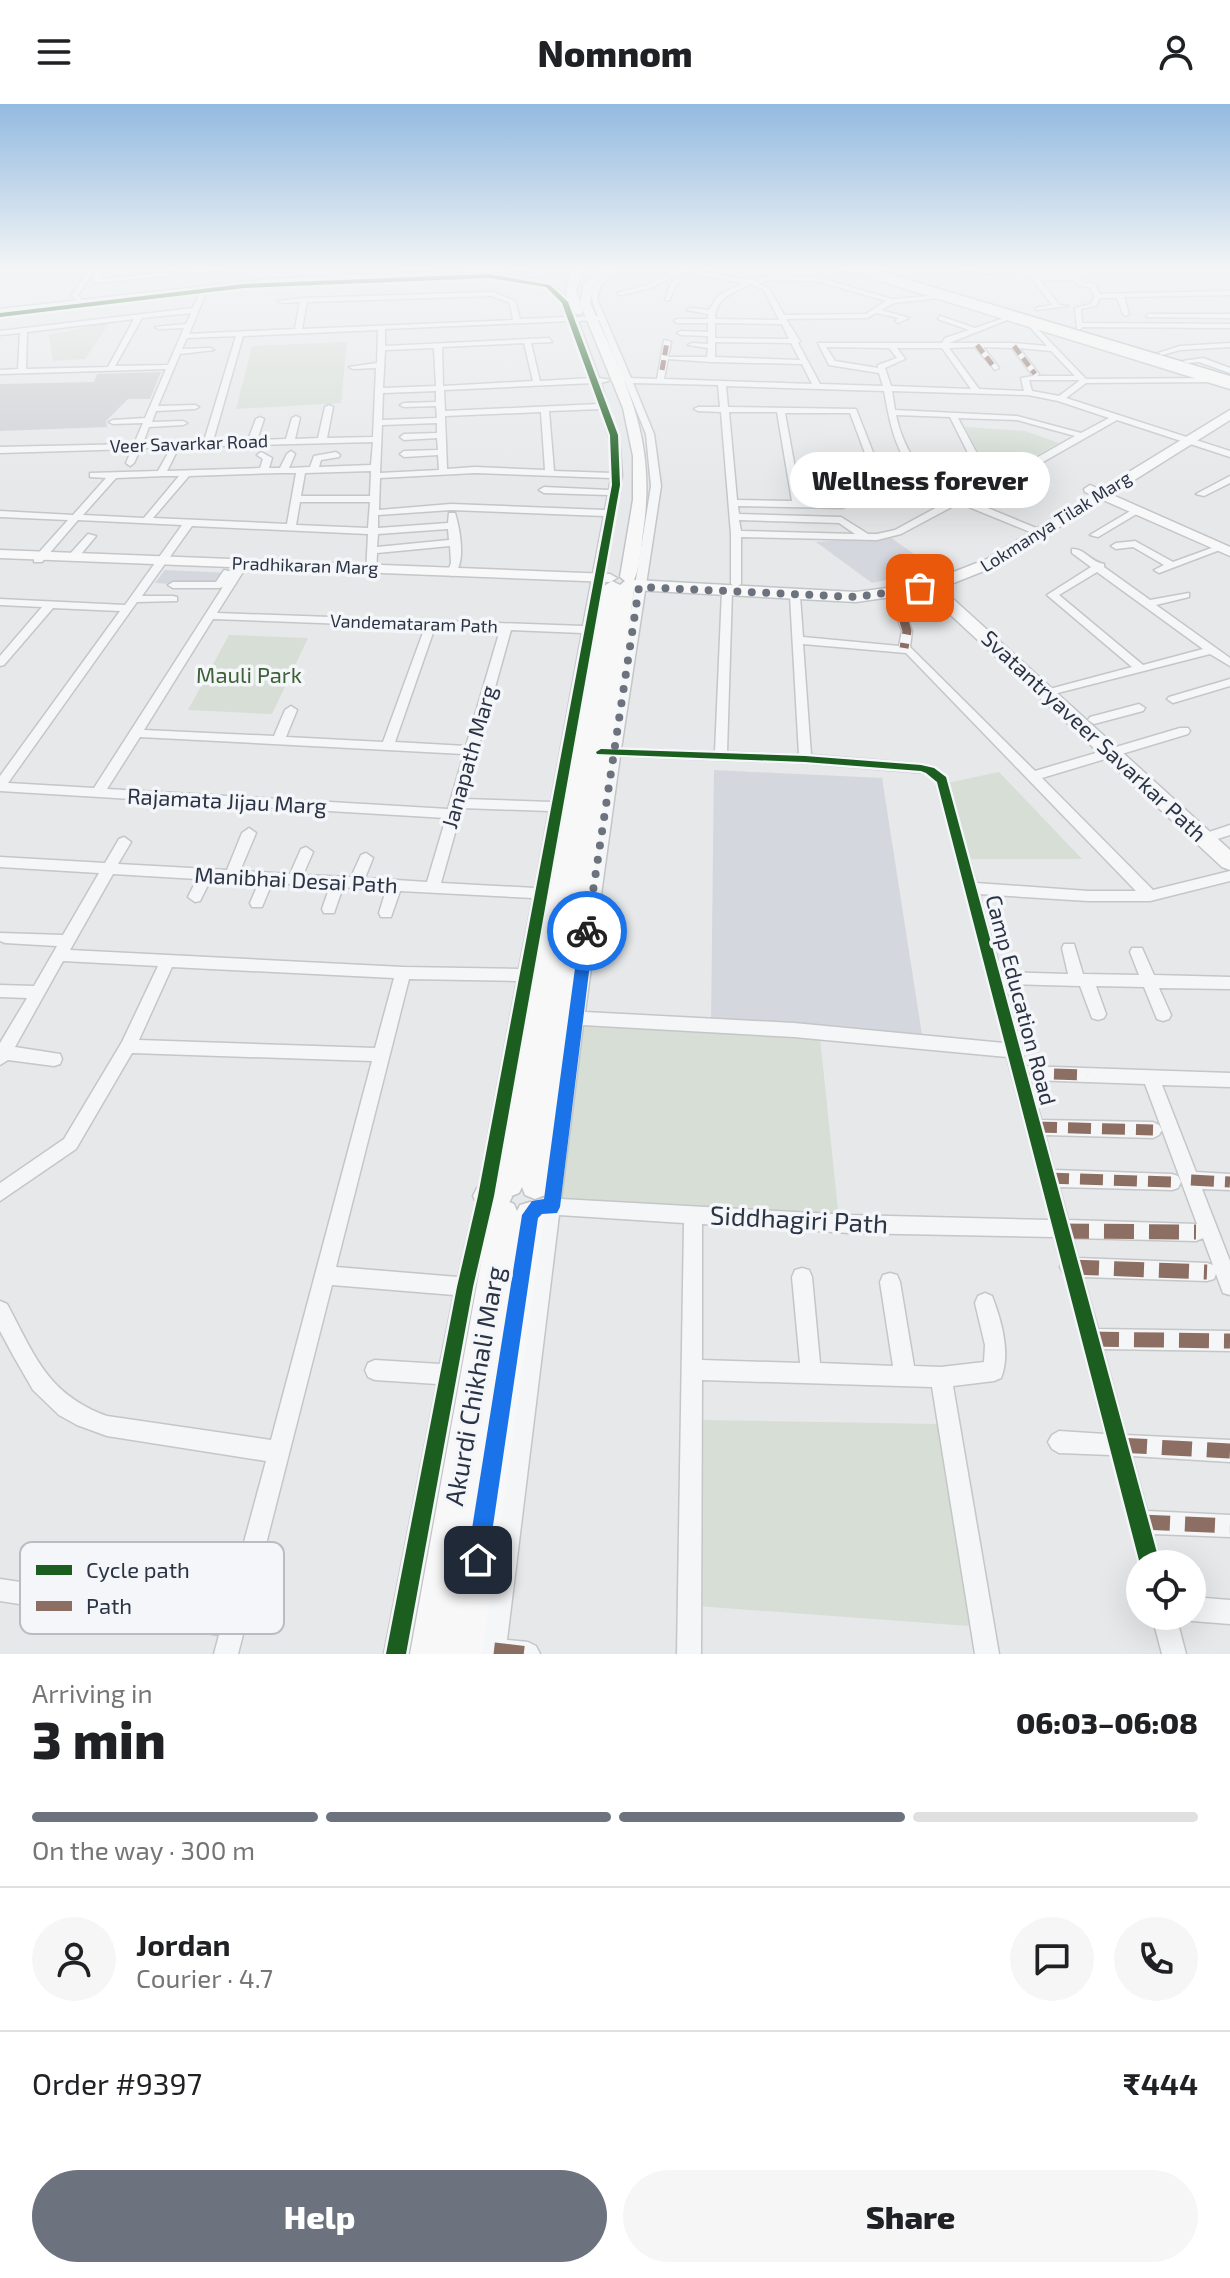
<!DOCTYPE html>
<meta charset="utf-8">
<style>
body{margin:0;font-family:"Exo 2",sans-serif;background:#f6f6f6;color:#202124;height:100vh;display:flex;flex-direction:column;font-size:30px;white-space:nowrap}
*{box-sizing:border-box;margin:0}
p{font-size:26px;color:#757577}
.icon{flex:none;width:44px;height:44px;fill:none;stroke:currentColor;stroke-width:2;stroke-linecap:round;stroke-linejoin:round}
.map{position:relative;height:1550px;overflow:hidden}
.side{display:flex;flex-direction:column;background:#fff;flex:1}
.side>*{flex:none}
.fabs{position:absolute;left:1126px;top:1446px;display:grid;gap:16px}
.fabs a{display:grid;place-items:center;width:80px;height:80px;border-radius:50%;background:#fff;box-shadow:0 8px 32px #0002;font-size:40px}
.pin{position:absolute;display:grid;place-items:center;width:68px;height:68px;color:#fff;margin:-34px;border-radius:16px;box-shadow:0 4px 12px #0006}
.courier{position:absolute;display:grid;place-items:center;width:80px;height:80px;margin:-40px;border:6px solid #1a73e8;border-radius:50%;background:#fff;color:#222;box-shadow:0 2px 10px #0007}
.bubble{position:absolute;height:56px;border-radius:28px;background:#fff;box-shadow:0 8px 32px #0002;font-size:26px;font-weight:800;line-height:56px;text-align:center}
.overview em{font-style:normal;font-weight:800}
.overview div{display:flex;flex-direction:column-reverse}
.overview{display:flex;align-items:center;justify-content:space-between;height:136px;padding:0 32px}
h1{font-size:52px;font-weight:800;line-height:60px}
.bar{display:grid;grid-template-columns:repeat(4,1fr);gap:12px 8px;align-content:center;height:96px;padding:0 32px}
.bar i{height:10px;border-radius:6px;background:#e0e0e0}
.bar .on{background:#6c737f}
.bar p{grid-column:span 4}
.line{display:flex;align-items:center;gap:20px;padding:0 32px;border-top:2px solid #e0e0e0}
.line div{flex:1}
.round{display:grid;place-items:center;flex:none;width:84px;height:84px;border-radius:42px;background:#f6f6f6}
.button{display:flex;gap:16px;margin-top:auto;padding:16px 32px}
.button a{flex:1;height:92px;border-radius:48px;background:#6c737f;color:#fff;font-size:32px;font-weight:800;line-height:92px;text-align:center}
.button a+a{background:#f6f6f6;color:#202124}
header{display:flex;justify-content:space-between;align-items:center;height:104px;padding:0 32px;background:#fff;font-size:36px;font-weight:800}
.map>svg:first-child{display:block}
.built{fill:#d4d7dd}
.green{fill:#d6ded6}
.building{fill:#ced0d3}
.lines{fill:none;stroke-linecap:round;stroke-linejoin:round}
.street-casing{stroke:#c4c6c8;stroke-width:3}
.secondary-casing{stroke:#c4c6c8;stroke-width:3}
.primary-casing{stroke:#c2c5c8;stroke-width:3}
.highway-casing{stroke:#b8bbbf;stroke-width:3}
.street{fill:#f5f6f7;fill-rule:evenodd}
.secondary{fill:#f8f8f8;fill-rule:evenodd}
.primary{fill:#f8f8f8;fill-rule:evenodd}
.highway{fill:#f8f8f8;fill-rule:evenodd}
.quiet-far4{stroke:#8d6e63;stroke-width:5;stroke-dasharray:10 5;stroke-linecap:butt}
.quiet-far3{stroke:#8d6e63;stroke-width:7;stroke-dasharray:13 7;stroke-linecap:butt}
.quiet-far2{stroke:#8d6e63;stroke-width:9;stroke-dasharray:17 9;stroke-linecap:butt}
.quiet-far1{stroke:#8d6e63;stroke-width:11;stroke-dasharray:23 11;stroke-linecap:butt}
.quiet{stroke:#8d6e63;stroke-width:15;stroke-dasharray:30 15;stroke-linecap:butt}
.cycleway-casing{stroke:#f4f6f9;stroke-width:5}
.cycleway{fill:#1b5e20;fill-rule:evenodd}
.route{fill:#1a73e8}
.done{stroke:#6c737f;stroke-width:8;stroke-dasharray:0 14.4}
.labels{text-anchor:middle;stroke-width:7;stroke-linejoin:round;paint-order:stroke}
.far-street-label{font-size:18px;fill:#2b3445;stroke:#f4f6f9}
.park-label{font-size:22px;fill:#3f6138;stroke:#f4f6f9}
.street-label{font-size:22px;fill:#2b3445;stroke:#f4f6f9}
.near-street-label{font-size:26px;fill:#2b3445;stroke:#f4f6f9}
.key{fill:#f4f6f9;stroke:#b8bcc3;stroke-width:2}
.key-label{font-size:22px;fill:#2b3445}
</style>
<header><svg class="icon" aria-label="menu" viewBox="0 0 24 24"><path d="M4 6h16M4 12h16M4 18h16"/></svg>Nomnom<svg class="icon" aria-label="person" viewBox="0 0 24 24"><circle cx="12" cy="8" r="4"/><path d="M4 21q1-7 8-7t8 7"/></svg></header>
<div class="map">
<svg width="1230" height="1550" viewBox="0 0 1230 1550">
<rect width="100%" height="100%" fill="#e6e8ea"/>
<path class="built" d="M890,433L935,465L872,479L816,438Z
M165,466L230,469L221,483L155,479Z
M714,666L882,674L922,931L711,918Z"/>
<path class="green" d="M110,218L85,255L53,257L49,231C71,228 88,220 110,218Z
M347,238L341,299L236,305L252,242Z
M965,323L1025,327L1059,339L1001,370L985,361Z
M229,531L308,534L272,610L188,606Z
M999,668L1082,755H962L943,680Z
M575,914L820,934L839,1116L552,1100Z
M697,1316L939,1320L969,1522L696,1502Z"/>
<path class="building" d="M161,268L150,295H128L106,317L107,323L0,327V280L94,278L97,270Z"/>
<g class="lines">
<g class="street-casing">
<path id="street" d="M89,166H95L78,191L85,201L82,203L72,191Z
M96,166H102L99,175L198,166H221L95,179L92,177Z
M613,166H620L601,180L597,195L631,274L657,275L664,236L671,238L668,253H707L708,244L688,241L692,239L708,240V232L681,231L677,229L681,227L708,228V219H677L674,217L677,215H708V210L687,206L690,204L709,206L719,191L743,179L682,168L651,184L620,191L617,189L647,181L677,166H690L750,176L770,172L817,173L892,195L941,191L939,194L894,199L881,206L909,214L898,219L895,217L899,214L876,209L867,214L786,215L800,237L798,239L820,280L883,282L879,269L829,261L818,239H942L945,234L969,226L938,215L940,212L975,224L1007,213L1012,214L949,239H1012L1047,242L1028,221L1033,220L1086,275L1213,274L1217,276L1213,278L1086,279L1066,294L1230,347V353L1117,316L1013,375L1028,381L1030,383L1025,386L975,363L950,313L896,311C903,345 926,385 964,392L966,395L1041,426V430H1035L959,399L901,430L877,436L741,433V480L736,483L731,480V430L721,308L698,307L694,305L698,303H720L718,281L633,279L654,330L661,382L621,645L715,648L722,487L727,484L732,487L727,648L799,651L790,492L795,489L800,492L803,533L899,542L902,527L896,510L897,508H905L912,527L910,543L1035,667L1180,624H1188L1190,627L1188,630L1042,674L1153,786L1230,767V777L1150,797H1088L979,790L1001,868L1068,870L1062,844L1064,840H1074L1083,870L1139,871L1130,848L1132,844H1142L1154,871L1230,873V885L1159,884L1171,911L1169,915L1163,917L1157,915L1144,883L1096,882L1106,910L1104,914L1098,916L1092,914L1080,882L1004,880L1026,962L1230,969V983L1162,981L1196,1068L1230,1070V1086L1202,1085L1230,1157V1191L1223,1189L1216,1170L1214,1175L1207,1177L1083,1173L1098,1225L1230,1227V1247L1103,1245L1126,1331L1230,1336V1358L1132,1352L1147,1407L1230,1411V1433L1153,1430L1161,1460H1140V1463L1111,1351L1059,1349L1052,1345L1048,1338L1052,1331L1059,1327L1105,1330L1064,1170L1060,1163L1061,1160L1054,1133L850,1129L702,1120V1256L800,1259L792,1173L795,1166L802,1164L809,1166L812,1173L820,1259L893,1262L880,1178L883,1171L890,1169L897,1171L900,1178L914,1262L941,1263L984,1258L985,1241L975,1199L978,1192L985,1189L992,1192C1001,1215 1011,1250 1001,1274L994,1277L953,1282L999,1550H975L932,1283L702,1276L701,1550H677L684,1119L559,1111L507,1536L528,1538L536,1542L540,1550H481L541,1110L537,1108L534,1102L537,1096L544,1094L567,914L608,652L600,648L602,645L609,644L651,382L646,330L625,278L619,276L623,274L599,216L578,217L599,274L611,276L601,279L620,345L622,372L618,387L620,389L617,391L594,523L601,526L593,529L548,785L554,790L552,794L547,795L495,1092L475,1183L408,1550H384L437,1280L375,1276L368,1273L365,1266L368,1259L375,1256L440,1260L454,1191L332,1181L238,1550H214L219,1531L0,1497V1475L225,1508L266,1357L107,1332L77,1321L59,1311L33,1286L14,1253L0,1227V1197L7,1200C35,1252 47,1290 107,1312L271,1336L372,957L132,949L76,1045L0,1097V1079L64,1035L122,938L158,862L63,857L15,943L60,950L62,955L60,960L54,962L8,956L0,961V939L27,894L0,893V881L34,882L57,842L5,839L0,837V829L63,831L99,769L0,763V753L105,759L119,735L124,733L131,738L118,760L227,766L242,729L249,724L256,729L240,767L290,770L301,745L306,743L313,748L303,771L351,773L361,751L366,749L373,754L365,774L427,778L446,714L0,687V672L120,507L53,504L4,561L0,562V552L42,503L0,501V495L125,501L182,421L78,416L42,458H34V454L68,416L0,413V407L73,411L106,374L90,373V369L158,367L171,344H141L134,359L130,362L126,359L132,345L0,349V343L134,340L143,319L113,320L109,318L113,316L145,314L166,265L0,270V266L18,265L20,229L0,231V227L193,204L202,184L205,182L208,184L189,230L295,225L300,198L281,199L278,197L304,194L493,188L515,197L520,215L569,213C564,205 560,193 552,187C518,160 359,177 312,180L309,178C323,173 342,174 358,173C404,170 516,160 555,183C565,189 570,203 576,213L598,212C587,187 591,181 613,166ZM770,176L817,177L886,197L866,210L784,211L769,184L757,179ZM750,180L764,186L779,216L715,215C716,193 733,189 750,180ZM492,192L510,199L513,216L302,225L307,198ZM191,209L186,220L155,223L159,225L184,224L168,261L115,262L142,214ZM134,215L108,263L26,265L27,228ZM571,217L592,274L540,277L531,239L552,238L549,234L385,242V225ZM715,219L782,220L789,235L715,234ZM378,226L377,259L349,263L353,265L376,264L373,333L327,334L333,303L329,301L325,303L318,334L295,335L300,314L296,312L292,314L286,335L257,336L264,315L260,313L256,315L248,336L213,337L243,232ZM236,232L204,337L143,339L149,323L183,321L187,319L183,317L152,318L156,307L195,305L199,303L195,301L158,302L180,250L214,246L210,244L182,245L187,234ZM715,238L791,239L800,256L715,253ZM524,239L533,277L443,282L442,243ZM826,243L889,244L897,254L878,261V264L835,257ZM975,243L995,266L999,264L983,243L1012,244L1033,272L1021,274L1024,287L979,285L949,244ZM434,244L436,282L383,284L385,246ZM897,244H942L971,285L891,282L885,264L905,255ZM1019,244L1051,247L1075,272H1037L1039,270ZM668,255L711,258L802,260L812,280L664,275ZM1029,276H1079V277L1059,292L1032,287ZM593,279L599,300L445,307L444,286ZM726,282L884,287C894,341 900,367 952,395L895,426L877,430H868L841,413L739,410L738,402L842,404L905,379L876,356L856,305L728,303ZM436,287V298L404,299L400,301L404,303L436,302L437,314L382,316L383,289ZM892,287L1028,291L1058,297L1109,314L1081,329L1017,312L895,306ZM601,305C606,324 616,349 612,369L554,367L549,307ZM541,308L545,366L475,363L447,365L445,312ZM729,308H777L792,397L737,396ZM785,309H850L868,357L894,378L841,398L801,397ZM958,314L1017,316L1075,332L1006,371L982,359ZM437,319V329L404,330L400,333L404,336L437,334L438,346L404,347L400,350L404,353L438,351L439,366L380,369L382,321ZM373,338L371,361L319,363L321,356L339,353L340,351L336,348L314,352L310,363L289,364L295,350L291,347L287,350L280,364H269L272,354L261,348L257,351L263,355L260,364L167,367L179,343ZM371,367L370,392H301L305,369ZM279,369H296L287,420L153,414L189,372ZM475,369L611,374L609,386L544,383L539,386L544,389L608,391L605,406L451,400L379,406L380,374ZM164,372H179L144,414L83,411L116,374ZM300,398H370L368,424L296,421ZM451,406L604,412L583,522L217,509L248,460L239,458L233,468L224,466L216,478H173L168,481L173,484H219L223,483L230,472L94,684L8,679L137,498L177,497V493L173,492H142L192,422L368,430L366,471L371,474L376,471L377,449L450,442L451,459L447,469L452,472C467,462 460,425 455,409H449L448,419L378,424V411ZM739,416L839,419L855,430L741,427ZM448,425L449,436L377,443L378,430ZM213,515L425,523L383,638L286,633L297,606L291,602L285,606L274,632L144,626ZM435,523L500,526L466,642L395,638ZM511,526L582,529L551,698L464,695ZM803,540L906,549L1136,787H1088L976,779L948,676L934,663L921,660L811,651ZM140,633L464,650L448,705L107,685ZM620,652L805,659L926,669L936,678L1004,939L794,919L585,908ZM462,704L549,707L535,784L441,779ZM113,770L197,775L188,793L195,798L200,797L211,775L259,778L250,799L252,803H262L272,779L330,782L322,805L324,809H334L343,783L386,786L379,809L381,813H391L400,787L533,794L519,865L403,863L70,846ZM172,863L394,874L375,944L139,936ZM409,875L517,877L477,1092L458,1173L336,1163ZM583,921L794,933L1007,953L1050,1116L850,1111L561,1095ZM1030,976L1145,980L1197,1120L1068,1116L1059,1083L1172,1086L1178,1084L1181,1078L1178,1072L1172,1070L1054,1066L1045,1031L1153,1034L1159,1031L1162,1026L1159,1021L1153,1018L1041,1016ZM1073,1134L1196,1137L1203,1134L1213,1161L1207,1159L1078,1154Z
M1004,166L1002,169L946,172L943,170Z
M1026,166H1032L1037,172H1071L1066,166H1072L1083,179L1095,180L1100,190L1230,187V191L1124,193L1129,210L1126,212L1123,210L1117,194H1100L1096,202L1081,205L1082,219L1230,220V224L1082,223L1081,225H1077L1075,204L1091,200L1094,192L1090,183L1079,182L1074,176H1040L1059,201L1068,202L1036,206V204L1052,201Z
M1218,166L1230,168V172L1219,167Z
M684,171L689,172L676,181L669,196H665L671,179Z
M29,206L31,209L0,213V209Z
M1148,210H1230V214L1146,213Z
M1230,239V243L1180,246L1162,251L1158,249L1180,242Z
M1203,254L1230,264V269L1199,258L1187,259L1183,257Z
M1230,372V379L1204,392L1196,390Z
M1137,403L1140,404V408L1098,433L1090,431Z
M88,430L96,432L77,455H69V451Z
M1135,437L1173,458L1217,442L1225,444L1159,469L1154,466L1164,461L1133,443L1116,445L1111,442L1116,439Z
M1072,445C1084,444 1091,458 1104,460V463L1150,496L1189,489V493L1156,501L1230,554V562L1210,550L1046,592L1042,591V587L1132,563L1047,491L1091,463L1072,449ZM1097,468L1203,545L1143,561L1059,491Z
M1230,575V582L1173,599L1167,595L1169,593Z
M1139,600L1145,604L1143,607L1094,620L1088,616L1090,613Z
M1230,721V731L1205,739L1198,734L1200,731Z
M1192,1493L1230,1496V1520L1192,1517L1184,1513L1192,1512Z
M1152,1512H1176L1186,1550H1162Z"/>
</g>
<g class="secondary-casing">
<path id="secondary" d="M1090,381L1230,443V452L1085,388L1084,385Z
M0,446L610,470L617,474L610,478L0,454Z
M486,1080L508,1085L512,1093L508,1101L499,1105L477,1100L473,1092L477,1084Z"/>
</g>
<g class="primary-casing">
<path id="primary" d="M467,166H533L270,181L0,211V205L270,175Z
M573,166H583L576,187L583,208L578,211C563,201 564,181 573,166Z
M602,166H614L594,180L590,199C627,281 657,335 643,428C641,444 640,463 634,476L856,488L918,480L914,475L922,470L933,476L987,455L1230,306V316L999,461L941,484L1230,746V766L1222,763L926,488L856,498L634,486L549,1082L545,1091L535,1095L525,1091L522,1083L519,1089L509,1093L499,1089L495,1080L604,482L612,477L620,481L625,477L620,473L633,396V352L623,304L580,199L584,179Z
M845,166H860L1230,277V285Z
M504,1096L514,1100L517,1107L520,1101L530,1098L540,1101L544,1111L482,1550H410L490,1109L494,1100Z"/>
</g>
<g class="highway-casing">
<path id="highway" d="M858,166H876L1230,272V281Z"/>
</g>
<use href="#street" class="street"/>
<use href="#secondary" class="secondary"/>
<use href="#primary" class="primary"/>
<use href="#highway" class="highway"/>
<path class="quiet-far4" d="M977,241L995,264
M1014,242L1035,270
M662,266L667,238"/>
<path class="quiet-far3" d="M901,510L903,516"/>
<path class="quiet-far2" d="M903,514L907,527L904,544"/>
<path class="quiet-far1" d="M1020,969L1088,971
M1034,1023L1153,1026
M1046,1074L1172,1078
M1191,1076L1230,1078"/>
<path class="quiet" d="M1059,1127L1196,1128
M1069,1163L1207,1168
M1089,1235L1230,1237
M1117,1341L1230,1347
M1140,1418L1230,1422
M494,1546L528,1550"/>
<g class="cycleway-casing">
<path id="cycleway" d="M489,170L550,181L568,198L618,331L620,381L494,1092L473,1183L406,1550H386L457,1183L478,1092L612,381L610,331L562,199L546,183L489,174L244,184L0,213V209L244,180Z
M601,645L805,652L921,661L934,664L946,673L1160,1460H1140L937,678L926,669L921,667L805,658L597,650L596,648Z"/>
</g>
<use href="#cycleway" class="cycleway"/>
</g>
<linearGradient id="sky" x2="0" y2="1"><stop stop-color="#93bae0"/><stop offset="0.43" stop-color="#f4f5f6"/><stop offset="1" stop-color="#f4f5f6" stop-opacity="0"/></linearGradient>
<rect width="1230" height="383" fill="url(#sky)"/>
<path class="route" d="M587,822L594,827L560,1103L557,1109L542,1110L538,1114L488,1456L485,1463L478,1466L470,1463L467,1456L522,1111L532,1097L544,1095L580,827Z"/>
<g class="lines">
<path class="done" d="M587,827L639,483L856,493L920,484"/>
</g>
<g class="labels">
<g class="far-street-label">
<text transform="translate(189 340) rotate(-2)" y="6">Veer Savarkar Road</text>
<text transform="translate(1056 418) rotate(-32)" y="6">Lokmanya Tilak Marg</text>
<text transform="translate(305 462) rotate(2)" y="6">Pradhikaran Marg</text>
<text transform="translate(414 520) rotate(2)" y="6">Vandemataram Path</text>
</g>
<g class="park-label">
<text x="249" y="579">Mauli Park</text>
</g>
<g class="street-label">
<text transform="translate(1094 632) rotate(43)" y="8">Svatantryaveer Savarkar Path</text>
<text transform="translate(469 653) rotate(-74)" y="8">Janapath Marg</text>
<text transform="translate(227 697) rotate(3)" y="8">Rajamata Jijau Marg</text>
<text transform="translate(296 776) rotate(3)" y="8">Manibhai Desai Path</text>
<text transform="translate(1021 896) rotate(75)" y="8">Camp Education Road</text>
</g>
<g class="near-street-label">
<text transform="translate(799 1116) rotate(3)" y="9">Siddhagiri Path</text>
<text transform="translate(475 1282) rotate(-80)" y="9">Akurdi Chikhali Marg</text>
</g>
</g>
<rect x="20" y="1438" width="264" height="92" rx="12" class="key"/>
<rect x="36" y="1461" width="36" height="10" fill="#1b5e20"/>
<rect x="36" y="1497" width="36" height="10" fill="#8d6e63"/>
<g class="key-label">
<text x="86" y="1474">Cycle path</text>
<text x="86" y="1510">Path</text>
</g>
</svg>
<div class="fabs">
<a><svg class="icon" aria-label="locate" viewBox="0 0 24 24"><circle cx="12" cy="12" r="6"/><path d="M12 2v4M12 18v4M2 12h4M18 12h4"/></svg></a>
</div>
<div class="pin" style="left:920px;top:484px;background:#ea580c"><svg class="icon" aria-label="bag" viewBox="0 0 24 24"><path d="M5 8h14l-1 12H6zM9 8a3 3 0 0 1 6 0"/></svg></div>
<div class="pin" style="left:478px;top:1456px;background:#1f2937"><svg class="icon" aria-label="home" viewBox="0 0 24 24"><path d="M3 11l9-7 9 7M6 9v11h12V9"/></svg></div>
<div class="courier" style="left:587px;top:827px"><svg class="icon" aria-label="bike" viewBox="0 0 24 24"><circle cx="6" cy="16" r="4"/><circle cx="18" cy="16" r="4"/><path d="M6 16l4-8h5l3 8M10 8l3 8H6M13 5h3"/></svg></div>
<div class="bubble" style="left:790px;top:348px;width:260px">Wellness forever</div>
</div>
<section class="side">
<div class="overview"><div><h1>3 min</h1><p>Arriving in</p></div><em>06:03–06:08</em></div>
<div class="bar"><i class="on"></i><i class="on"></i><i class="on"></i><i></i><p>On the way · 300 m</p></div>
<div class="line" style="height:144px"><a class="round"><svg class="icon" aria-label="person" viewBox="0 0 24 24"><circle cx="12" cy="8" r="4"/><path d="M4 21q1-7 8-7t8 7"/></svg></a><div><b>Jordan</b><p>Courier · 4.7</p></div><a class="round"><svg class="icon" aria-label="chat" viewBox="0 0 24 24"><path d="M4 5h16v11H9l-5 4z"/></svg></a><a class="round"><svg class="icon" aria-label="phone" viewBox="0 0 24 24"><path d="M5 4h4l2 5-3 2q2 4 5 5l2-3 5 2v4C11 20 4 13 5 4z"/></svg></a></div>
<div class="line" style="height:104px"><div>Order #9397</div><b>₹444</b></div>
<div class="button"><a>Help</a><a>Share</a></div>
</section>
